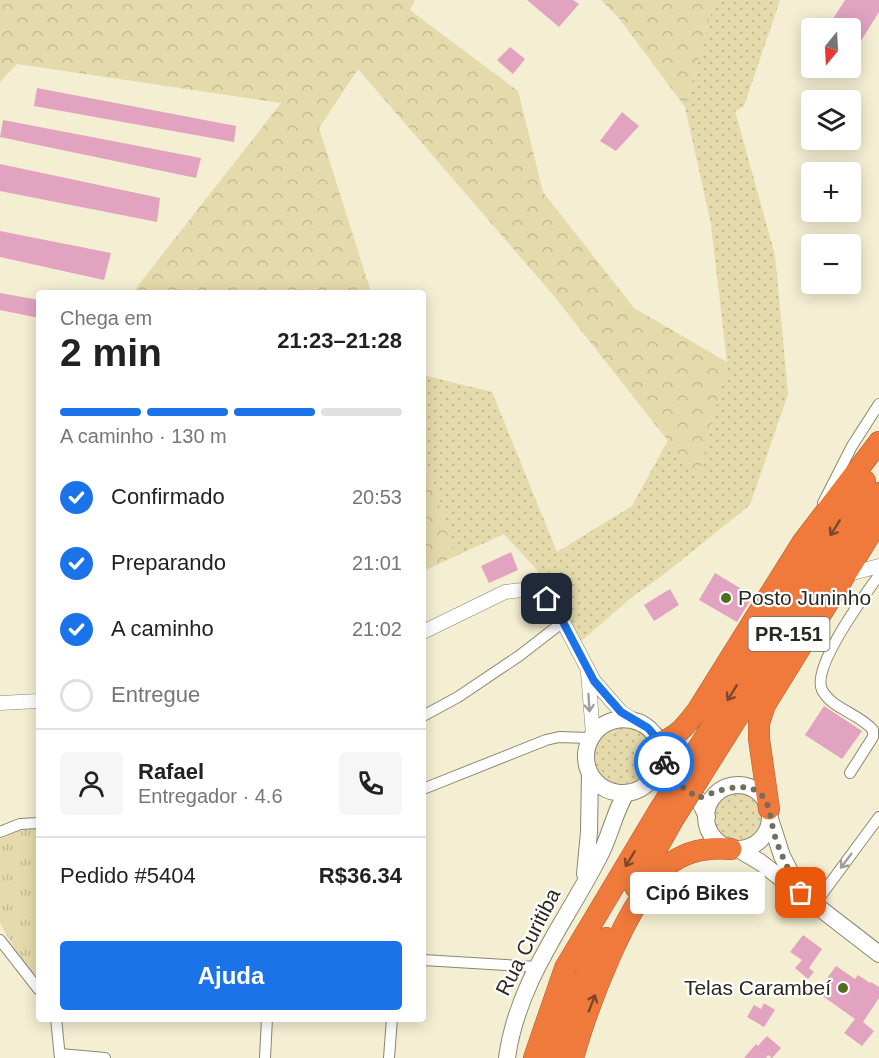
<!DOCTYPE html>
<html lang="pt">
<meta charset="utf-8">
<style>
body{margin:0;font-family:Arial,sans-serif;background:#f6f6f6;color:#222;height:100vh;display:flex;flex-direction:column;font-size:22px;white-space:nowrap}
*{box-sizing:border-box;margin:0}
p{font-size:20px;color:#767676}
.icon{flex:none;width:33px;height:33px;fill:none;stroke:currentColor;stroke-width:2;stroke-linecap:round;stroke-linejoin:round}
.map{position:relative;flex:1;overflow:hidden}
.side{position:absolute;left:36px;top:290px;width:390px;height:732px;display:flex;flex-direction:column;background:#fff;border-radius:6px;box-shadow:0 3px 15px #0003}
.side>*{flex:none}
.needle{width:39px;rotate:198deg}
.controls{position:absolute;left:801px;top:18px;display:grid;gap:12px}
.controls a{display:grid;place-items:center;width:60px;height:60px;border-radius:6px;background:#fff;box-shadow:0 3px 15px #0003;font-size:30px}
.pin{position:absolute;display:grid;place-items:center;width:51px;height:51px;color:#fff;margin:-26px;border-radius:12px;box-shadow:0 3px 9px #0006}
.courier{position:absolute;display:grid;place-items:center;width:60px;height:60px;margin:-30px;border:4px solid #1a73e8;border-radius:50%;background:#fff;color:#222;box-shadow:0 2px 8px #0007}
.bubble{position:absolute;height:42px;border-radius:6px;background:#fff;box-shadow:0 3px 15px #0003;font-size:20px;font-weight:800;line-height:42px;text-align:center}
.overview em{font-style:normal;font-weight:800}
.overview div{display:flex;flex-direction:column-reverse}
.overview{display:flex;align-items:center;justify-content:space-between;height:102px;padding:0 24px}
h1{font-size:39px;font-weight:800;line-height:45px}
.bar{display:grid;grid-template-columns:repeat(4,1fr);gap:9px 6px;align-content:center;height:72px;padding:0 24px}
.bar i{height:8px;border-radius:4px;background:#e0e0e0}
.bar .selected{background:#1a73e8}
.bar p{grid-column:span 4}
.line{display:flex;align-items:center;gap:15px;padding:0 24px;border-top:2px solid #e0e0e0}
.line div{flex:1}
.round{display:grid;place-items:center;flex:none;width:63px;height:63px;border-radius:6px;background:#f6f6f6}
ol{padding:0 24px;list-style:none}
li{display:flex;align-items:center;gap:18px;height:66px}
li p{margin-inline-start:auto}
li .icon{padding:6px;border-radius:50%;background:#1a73e8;color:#fff;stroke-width:4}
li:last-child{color:#767676}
li i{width:33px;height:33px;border:3px solid #e0e0e0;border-radius:50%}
.primary-button{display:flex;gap:12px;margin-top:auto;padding:12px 24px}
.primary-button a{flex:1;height:69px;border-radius:6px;background:#1a73e8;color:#fff;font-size:24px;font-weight:800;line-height:69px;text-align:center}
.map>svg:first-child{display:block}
.grass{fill:url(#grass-dots)}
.forest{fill:url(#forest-crowns)}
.park{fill:url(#park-tufts)}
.building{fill:#e2a3c0}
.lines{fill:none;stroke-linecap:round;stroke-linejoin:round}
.minor-casing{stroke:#8c866d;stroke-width:12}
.tertiary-casing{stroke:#8c866d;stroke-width:15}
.secondary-casing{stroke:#8c866d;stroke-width:18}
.motorway-casing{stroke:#ab5e32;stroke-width:22}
.minor{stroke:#fff;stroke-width:10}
.tertiary{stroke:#fff;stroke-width:14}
.secondary{stroke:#fff;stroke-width:16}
.motorway{stroke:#f07a3c;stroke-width:21}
.motorway-bridge-casing{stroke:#ab5e32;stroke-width:22;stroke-linecap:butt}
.motorway-bridge{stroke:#f07a3c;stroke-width:21}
.oneway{stroke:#7a492b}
.oneway2{stroke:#a09f9a}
.done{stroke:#716e5e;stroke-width:6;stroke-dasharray:0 10.8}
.route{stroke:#1a73e8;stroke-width:8}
.poi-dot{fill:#536d20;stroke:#fff;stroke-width:2}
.labels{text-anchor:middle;stroke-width:4.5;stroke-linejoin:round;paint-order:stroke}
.shield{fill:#fff;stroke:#6b6962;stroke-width:1.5}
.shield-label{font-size:20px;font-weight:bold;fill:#2b291f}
.poi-label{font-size:21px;fill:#2b291f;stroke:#fff;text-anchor:start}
.street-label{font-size:21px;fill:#2b291f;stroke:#fff}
</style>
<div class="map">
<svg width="879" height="1058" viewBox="0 0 879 1058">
<defs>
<pattern id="grass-dots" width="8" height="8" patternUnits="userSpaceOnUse" patternTransform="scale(1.5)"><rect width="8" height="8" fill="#e5daab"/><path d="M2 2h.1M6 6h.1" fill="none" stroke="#c5bb93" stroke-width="1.8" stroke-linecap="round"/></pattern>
<pattern id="forest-crowns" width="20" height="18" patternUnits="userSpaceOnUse" patternTransform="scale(1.5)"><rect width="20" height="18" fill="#e5daab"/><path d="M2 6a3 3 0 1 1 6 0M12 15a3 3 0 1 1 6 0" fill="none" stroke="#c5bb93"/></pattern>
<pattern id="park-tufts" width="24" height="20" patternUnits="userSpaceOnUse" patternTransform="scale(1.5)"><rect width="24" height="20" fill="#e5daab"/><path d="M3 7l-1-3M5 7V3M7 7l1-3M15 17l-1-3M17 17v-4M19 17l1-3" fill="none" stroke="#c5bb93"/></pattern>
</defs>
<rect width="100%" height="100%" fill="#f4eed2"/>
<path class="grass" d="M715,0H780L744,106L735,111L775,255L788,394L750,505L663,575L632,597L578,644L540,588L538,571L504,534L456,556L423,454V375L492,392L557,552L632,506L668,440L698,478L727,362L711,224L685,107Z
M640,723L660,756L634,791L598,782L589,746L608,724Z
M741,787L757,793L767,827L761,837L749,846C740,845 727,846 720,841C701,829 707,798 727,790C731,788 737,788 741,787Z"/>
<path class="forest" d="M0,0H415L410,10L518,91L543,192L634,308L727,362L698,479L554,296L358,69L319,128L371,292H133L281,103L17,64L0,82Z
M601,0H715L685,107L618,17Z
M423,454L456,556L423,571Z"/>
<path class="park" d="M39,827V978L23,963L0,923V839L18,831Z"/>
<path class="building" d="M527,0H573L579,4L559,27Z
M845,0H879V12L859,44L850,38V28H835L829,25Z
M510,47L525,59L513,74L497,60Z
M37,88L236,126L234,142L34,106Z
M622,112L639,126L616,151L600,141Z
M3,120L201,158L196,178L0,137Z
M0,164L160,198L157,222L0,191Z
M0,231L111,253L104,280L0,257Z
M0,293L39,300V318L0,310Z
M511,552L518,570L489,583L481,566Z
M715,573L753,596L737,622L699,600Z
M670,589L679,605L654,621L644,605Z
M824,706L862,731L842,759L805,735Z
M803,935L822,949L809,968L814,972L808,979L795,968L802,960L790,952Z
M836,966L855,979L858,975L870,983L871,982L879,987V998L863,1022L874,1031L862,1046L844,1033L855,1019L817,992Z
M764,1003L775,1010L764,1027L747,1017L754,1005L761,1009Z
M767,1036L781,1048L772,1058L768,1055L766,1058H744L756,1044L758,1046Z"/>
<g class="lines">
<g class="minor-casing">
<path id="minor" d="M823,503L852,446L879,404
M423,716L458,697L519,656L563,622
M850,773L873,737V730C859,713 833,710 822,690C811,667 865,595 879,575
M423,789L546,740L559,737L590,738
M0,832L20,824L39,823
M814,905L879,817
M0,940L39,990
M423,960L537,967
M56,1018L60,1058
M60,1054L105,1058
M265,1058L267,1018
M389,1058L392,1018"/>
</g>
<g class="tertiary-casing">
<path id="tertiary" d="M845,575L879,566
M423,632L505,592L540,588L563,622L594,681L621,712L635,721
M588,672L593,735
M0,703L39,701"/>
</g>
<g class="secondary-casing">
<path id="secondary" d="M661,756C652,811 584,800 586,754C587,742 594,730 605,724C621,715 643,719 654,734C659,741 658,748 661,756C663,764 670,773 675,780C680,787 689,790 696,797C701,802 704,811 707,817
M706 817a32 32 0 1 1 64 0a32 32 0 1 1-64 0Z
M770,819L782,856L799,889
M738,849L760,862L879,954
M585,874L589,832L590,773
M507,1058C517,983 565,923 599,857C610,837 614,813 626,793"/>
</g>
<g class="motorway-casing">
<path id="motorway" d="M658,743C677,738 686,725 697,711L802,543L879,442
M685,769L865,481
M700,777L879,493
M769,809L759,739V723L765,705L879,520
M635,887L674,818
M534,1058L565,968L660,809
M555,1058L580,985L606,938
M573,1058C587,1008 627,899 667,866C685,851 708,847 731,849"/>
</g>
<use href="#minor" class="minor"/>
<use href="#tertiary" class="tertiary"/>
<use href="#secondary" class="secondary"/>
<use href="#motorway" class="motorway"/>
<g class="motorway-bridge-casing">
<path id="motorway-bridge" d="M660,809L685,769
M674,818L700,777"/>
</g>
<use href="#motorway-bridge" class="motorway-bridge"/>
</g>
<defs><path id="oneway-shaft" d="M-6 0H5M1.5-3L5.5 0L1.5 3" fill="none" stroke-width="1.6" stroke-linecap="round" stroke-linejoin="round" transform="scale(1.5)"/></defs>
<g class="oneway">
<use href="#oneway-shaft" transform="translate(835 528) rotate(122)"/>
<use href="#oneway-shaft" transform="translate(732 693) rotate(122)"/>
<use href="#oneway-shaft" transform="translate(630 859) rotate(121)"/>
<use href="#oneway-shaft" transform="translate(592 1003) rotate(-69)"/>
</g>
<g class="oneway2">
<use href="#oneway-shaft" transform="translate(589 703) rotate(86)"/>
<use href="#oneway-shaft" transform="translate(846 861) rotate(127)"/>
</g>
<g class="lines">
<path class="done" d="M664,762L677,783L698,798C721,790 760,773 769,810C771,817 772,825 774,833C780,854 790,873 801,893"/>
<path class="route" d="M547,599L563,622L594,681L621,712L648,728L654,735L664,762"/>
</g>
<g class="poi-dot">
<circle cx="726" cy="598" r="6"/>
<circle cx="843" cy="988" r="6"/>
</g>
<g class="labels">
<rect class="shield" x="748.5" y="617" width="81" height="34" rx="4.5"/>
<g class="shield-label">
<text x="789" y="641">PR-151</text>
</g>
<g class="poi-label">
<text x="738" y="605">Posto Juninho</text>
<text x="831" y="995" text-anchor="end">Telas Carambeí</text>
</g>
<g class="street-label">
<text transform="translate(528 942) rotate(-63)" y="7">Rua Curitiba</text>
</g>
</g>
</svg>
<div class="controls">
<a><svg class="needle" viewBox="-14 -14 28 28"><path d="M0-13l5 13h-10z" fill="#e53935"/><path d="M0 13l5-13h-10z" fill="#767676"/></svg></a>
<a><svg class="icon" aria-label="layers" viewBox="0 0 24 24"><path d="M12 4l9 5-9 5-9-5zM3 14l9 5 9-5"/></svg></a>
<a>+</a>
<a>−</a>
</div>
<div class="pin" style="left:801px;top:893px;background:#ea580c"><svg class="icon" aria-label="bag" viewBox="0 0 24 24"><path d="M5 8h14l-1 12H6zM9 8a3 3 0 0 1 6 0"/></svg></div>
<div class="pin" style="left:547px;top:599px;background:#1f2937"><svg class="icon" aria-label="home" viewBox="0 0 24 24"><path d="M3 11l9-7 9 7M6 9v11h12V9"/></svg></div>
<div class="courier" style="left:664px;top:762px"><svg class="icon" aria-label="bike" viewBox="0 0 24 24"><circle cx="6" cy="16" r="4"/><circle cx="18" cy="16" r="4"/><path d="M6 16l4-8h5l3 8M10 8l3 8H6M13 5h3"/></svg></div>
<div class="bubble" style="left:630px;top:872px;width:135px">Cipó Bikes</div>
<section class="side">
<div class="overview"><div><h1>2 min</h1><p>Chega em</p></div><em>21:23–21:28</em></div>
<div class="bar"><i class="selected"></i><i class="selected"></i><i class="selected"></i><i></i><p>A caminho · 130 m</p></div>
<ol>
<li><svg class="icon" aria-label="check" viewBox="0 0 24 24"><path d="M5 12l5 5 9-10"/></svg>Confirmado<p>20:53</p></li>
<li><svg class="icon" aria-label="check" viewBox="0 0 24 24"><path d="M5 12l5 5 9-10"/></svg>Preparando<p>21:01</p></li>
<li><svg class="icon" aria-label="check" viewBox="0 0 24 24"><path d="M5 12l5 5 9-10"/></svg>A caminho<p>21:02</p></li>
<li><i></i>Entregue</li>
</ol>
<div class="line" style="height:108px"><a class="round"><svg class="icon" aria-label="person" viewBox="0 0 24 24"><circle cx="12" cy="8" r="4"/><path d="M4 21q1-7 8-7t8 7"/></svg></a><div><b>Rafael</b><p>Entregador · 4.6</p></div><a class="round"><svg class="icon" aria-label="phone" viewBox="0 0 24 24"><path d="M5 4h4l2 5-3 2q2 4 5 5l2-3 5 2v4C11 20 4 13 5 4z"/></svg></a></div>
<div class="line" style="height:78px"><div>Pedido #5404</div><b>R$36.34</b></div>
<div class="primary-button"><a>Ajuda</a></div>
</section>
</div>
